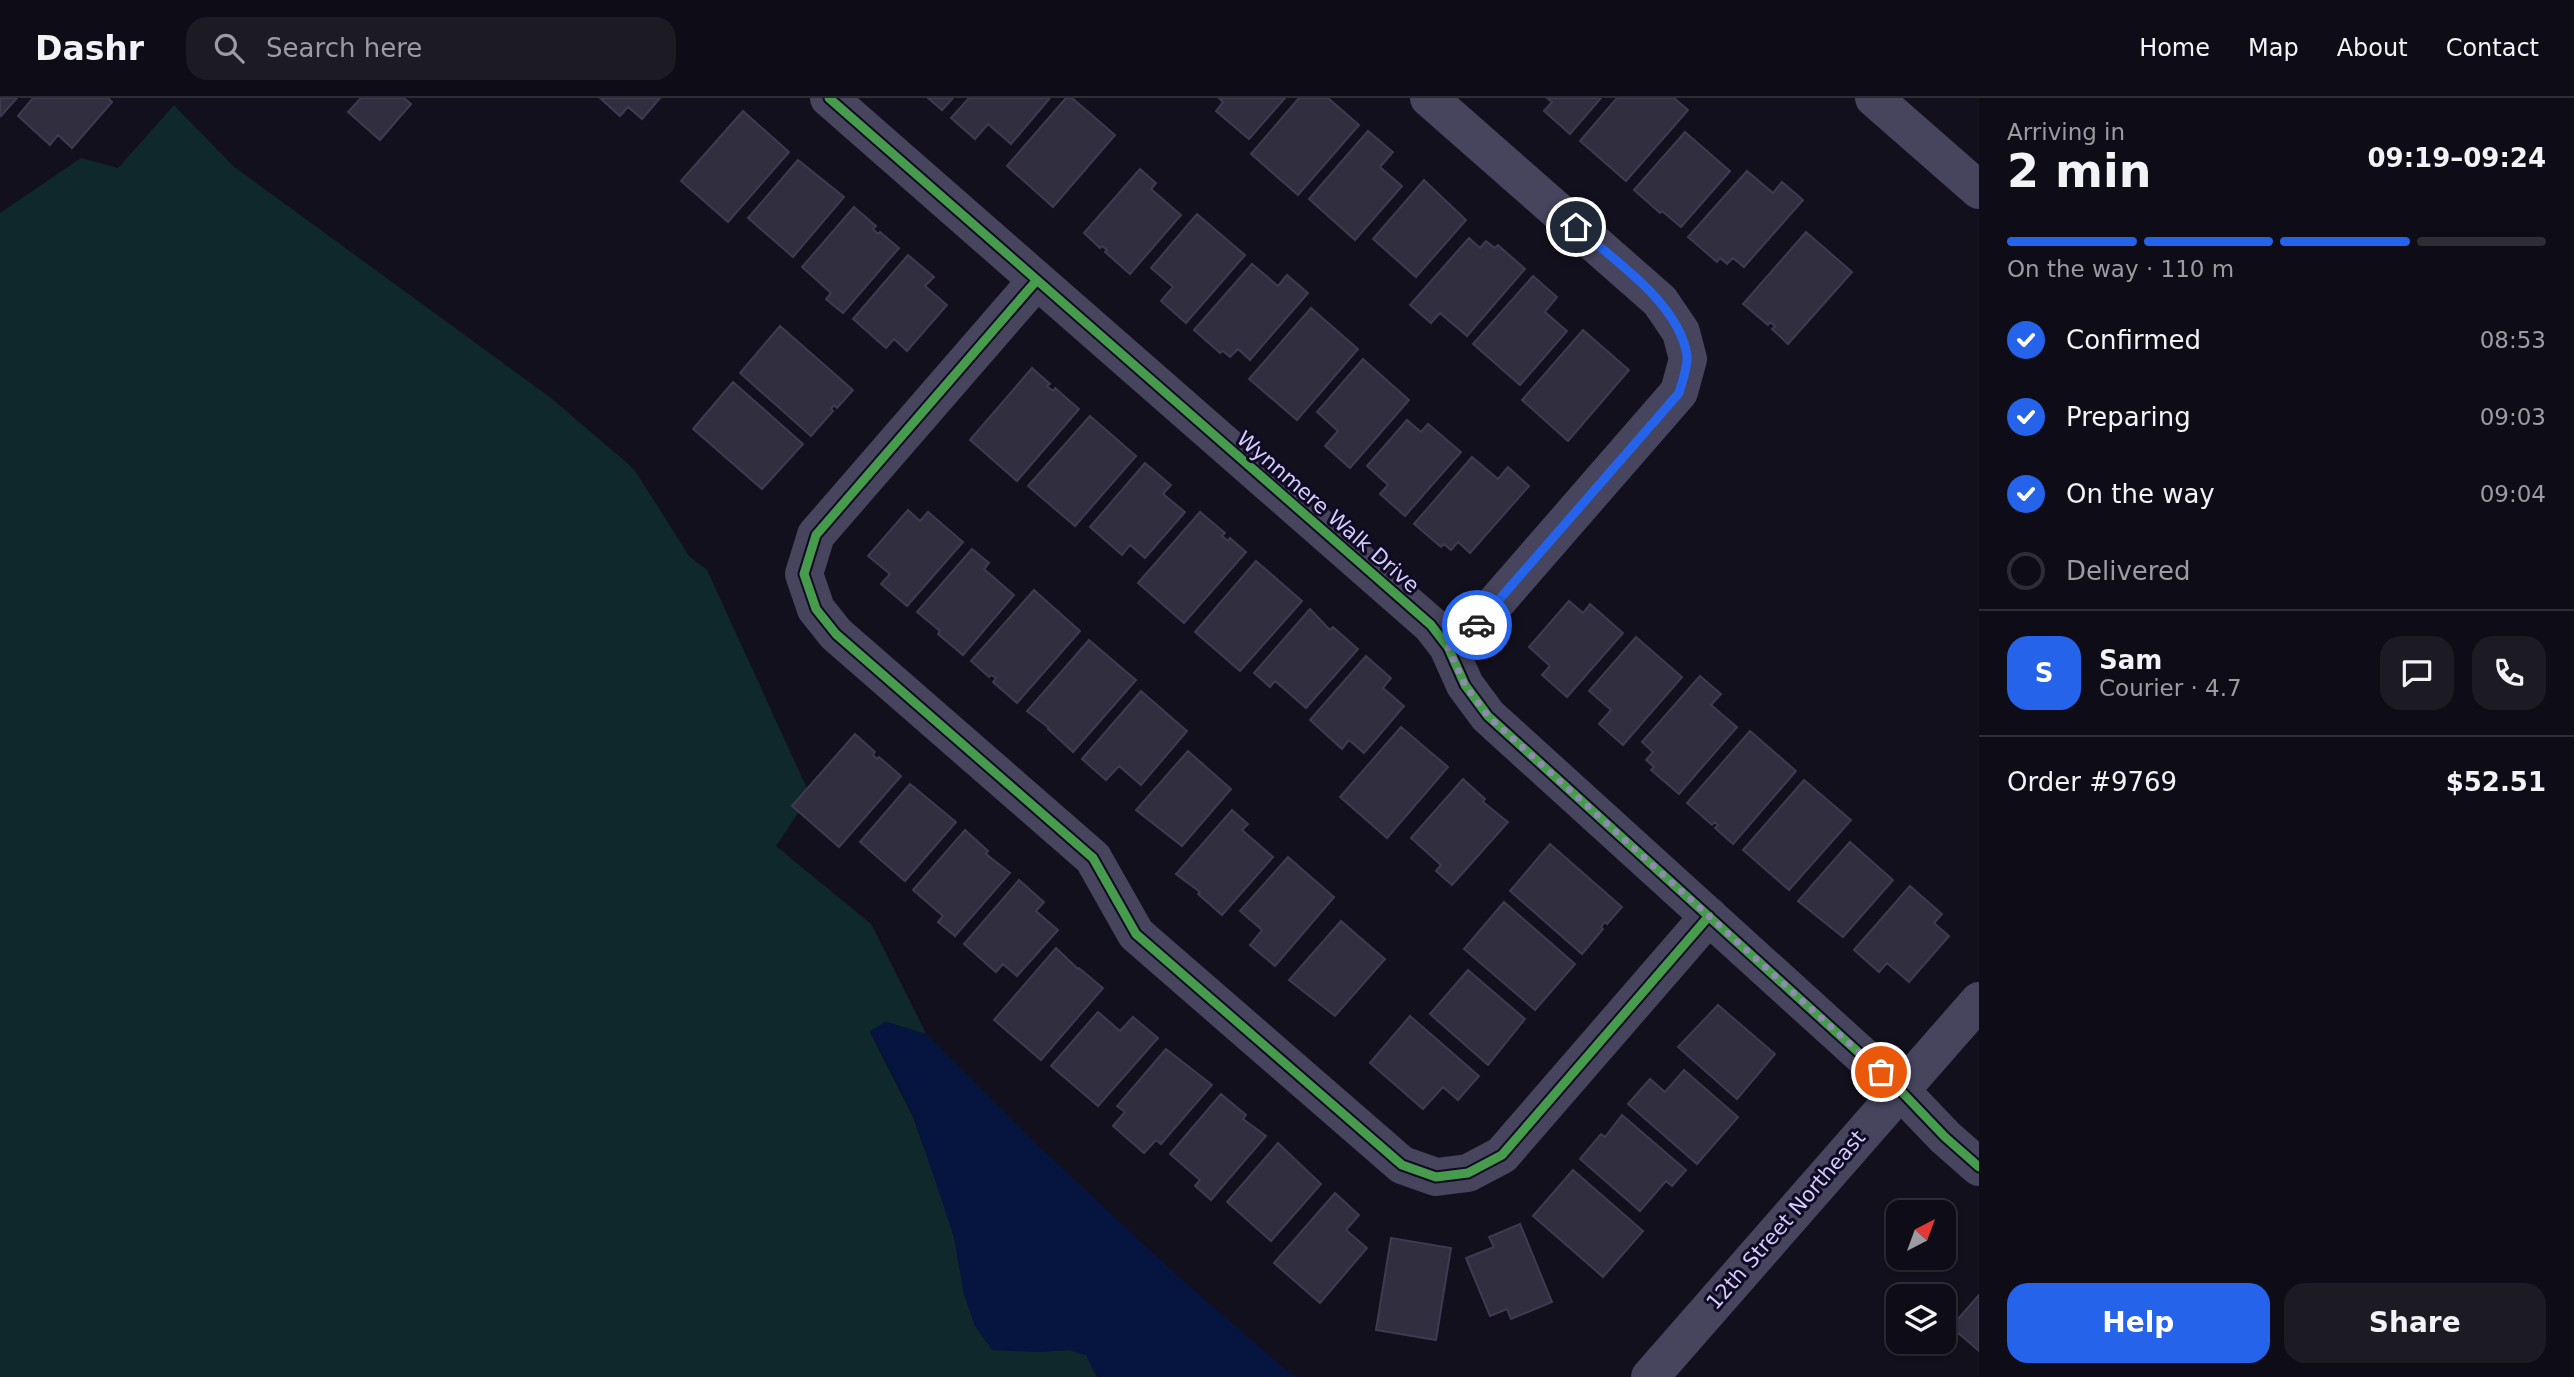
<!DOCTYPE html>
<meta charset="utf-8">
<style>
body{margin:0;font-family:"DejaVu Sans",sans-serif;background:#1c1a23;color:#f1f3f6;height:100vh;display:flex;flex-direction:column;font-size:26px;white-space:nowrap}
*{box-sizing:border-box;margin:0}
p{font-size:23px;color:#9b9ba1}
.icon{flex:none;width:38px;height:38px;fill:none;stroke:currentColor;stroke-width:2;stroke-linecap:round;stroke-linejoin:round}
.map{position:relative;flex:1;overflow:hidden}
.side{display:flex;flex-direction:column;background:#0e0c16;width:595px}
.side>*{flex:none}
.needle{width:46px;rotate:41deg}
.buttons{position:absolute;left:1886px;top:1102px;display:grid;gap:14px}
.buttons a{display:grid;place-items:center;width:70px;height:70px;border-radius:14px;background:#0e0c16;box-shadow:0 2px 5px #0004,0 0 0 2px #2e2c35;font-size:35px}
.pin{position:absolute;display:grid;place-items:center;width:60px;height:60px;color:#fff;margin:-30px;border:4px solid #fff;border-radius:50%;box-shadow:0 2px 7px #0007}
.courier{position:absolute;display:grid;place-items:center;width:70px;height:70px;margin:-35px;border:5px solid #2563eb;border-radius:50%;background:#fff;color:#222;box-shadow:0 2px 9px #0007}
.headline em{font-style:normal;font-weight:700}
.headline div{display:flex;flex-direction:column-reverse}
.headline{display:flex;align-items:center;justify-content:space-between;height:119px;padding:0 28px}
h1{font-size:46px;font-weight:700;line-height:52px}
.bar{display:grid;grid-template-columns:repeat(4,1fr);gap:10px 7px;align-content:center;height:84px;padding:0 28px}
.bar i{height:9px;border-radius:5px;background:#2e2c35}
.bar .selected{background:#2563eb}
.bar p{grid-column:span 4}
.line{display:flex;align-items:center;gap:18px;padding:0 28px;border-top:2px solid #2e2c35}
.line div{flex:1}
.round{display:grid;place-items:center;flex:none;width:74px;height:74px;border-radius:21px;background:#1c1a23}
ol{padding:0 28px;list-style:none}
li{display:flex;align-items:center;gap:21px;height:77px}
li p{margin-inline-start:auto}
li .icon{padding:7px;border-radius:50%;background:#2563eb;color:#fff;stroke-width:4}
li:last-child{color:#9b9ba1}
li i{width:38px;height:38px;border:4px solid #2e2c35;border-radius:50%}
.cta{display:flex;gap:14px;margin-top:auto;padding:14px 28px}
.cta a{flex:1;height:80px;border-radius:21px;background:#2563eb;color:#fff;font-size:28px;font-weight:700;line-height:80px;text-align:center}
.cta a+a{background:#1c1a23;color:#f1f3f6}
header{display:flex;align-items:center;gap:42px;box-sizing:border-box;height:98px;padding:0 35px;background:#0e0c16;border-bottom:2px solid #2e2c35}
header strong{font-size:33px}
nav{display:flex;gap:38px;margin-inline-start:auto;font-size:24px}
.search{width:490px;height:63px;background:#1c1a23;display:flex;align-items:center;gap:18px;box-sizing:border-box;padding:0 24px;border-radius:21px;color:#9b9ba1;font-size:26px}
main{display:flex;flex:1;min-height:0}
.map>svg:first-child{display:block}
.green{fill:#0e282b}
.water{fill:#05153f}
.building{fill:#312e3f;stroke:#403952;stroke-width:2}
.lines{fill:none;stroke-linecap:round;stroke-linejoin:round}
.minor{stroke:#47445e;stroke-width:38}
.cycleway-casing{stroke:#100b22;stroke-width:13}
.cycleway{stroke:#469c4c;stroke-width:9}
.done{stroke:#918ab0;stroke-width:7;stroke-dasharray:0 12.6}
.route{stroke:#2563eb;stroke-width:9}
.labels{text-anchor:middle;stroke-width:6;stroke-linejoin:round;paint-order:stroke}
.street-label{font-size:21px;fill:#d5ccff;stroke:#100b22}
</style>
<header>
<strong>Dashr</strong>
<div class="search"><svg class="icon" aria-label="search" viewBox="0 0 24 24"><circle cx="10" cy="10" r="6"/><path d="M15 15l6 6"/></svg>Search here</div>
<nav><a>Home</a><a>Map</a><a>About</a><a>Contact</a></nav>
</header>
<main>
<div class="map">
<svg width="1979" height="1279" viewBox="0 0 1979 1279">
<rect width="100%" height="100%" fill="#13101d"/>
<path class="green" d="M174,7L233,68L551,300L634,371L689,458L707,472L810,697L776,748L871,826L926,936L886,924L870,934L913,1019L939,1092L954,1139L964,1196L975,1228L1035,1254L1070,1252L1086,1257L1097,1279H0V115L81,60L118,70Z"/>
<path class="water" d="M886,924L926,936L1032,1042L1180,1180L1291,1276L1300,1279H1101L1095,1275L1086,1257L1070,1252L1035,1254L992,1252L975,1228L964,1195L954,1139L914,1019L870,933Z"/>
<path class="building" d="M0,0H17L1,18L0,16Z
M33,0H108L112,4L72,50L58,37L50,47L18,18Z
M361,0H404L411,6L380,42L348,14Z
M600,0H660L642,21L628,9L620,18Z
M928,0H953L942,12Z
M969,0H1050L1011,46L988,26L975,41L951,20Z
M1066,0H1072L1115,37L1053,109L1007,68Z
M1219,0H1285L1249,41L1216,13L1223,4Z
M1299,0H1328L1359,27L1298,97L1251,56Z
M1547,0H1601L1570,36L1544,13L1552,4Z
M1617,0H1674L1688,12L1626,83L1580,43Z
M743,13L789,54L728,124L681,83Z
M1368,33L1393,54L1380,69L1402,88L1355,142L1309,101Z
M1685,34L1730,73L1681,129L1662,113L1660,115L1634,92Z
M798,62L844,99L793,159L748,120Z
M1140,71L1156,85L1151,91L1181,117L1130,176L1105,154L1107,152L1102,148L1100,150L1084,135Z
M1747,73L1773,95L1782,84L1803,102L1744,169L1733,160L1727,166L1720,160L1717,164L1688,139Z
M1424,82L1466,122L1416,179L1373,141Z
M854,109L876,128L873,131L878,136L880,134L899,150L843,215L826,201L831,195L802,169Z
M1197,116L1245,157L1186,225L1161,203L1173,189L1151,170Z
M1806,134L1852,174L1788,246L1772,231L1775,228L1770,224L1768,227L1743,206Z
M1469,140L1480,150L1486,143L1495,150L1498,147L1525,171L1467,238L1440,215L1431,225L1410,207Z
M908,157L934,179L925,188L947,207L907,253L894,241L886,250L853,221Z
M1252,166L1278,188L1287,177L1308,195L1250,262L1238,251L1230,259L1223,253L1220,255L1194,232Z
M1533,178L1557,199L1545,214L1567,233L1520,287L1473,246Z
M1311,210L1358,251L1297,322L1249,281Z
M780,228L853,292L837,310L834,307L831,311L833,313L811,338L740,275Z
M1583,232L1629,272L1568,343L1522,302Z
M1363,261L1409,302L1350,370L1325,348L1338,333L1317,314Z
M1032,270L1050,286L1047,288L1053,293L1055,290L1079,311L1017,383L970,342Z
M733,284L803,346L762,391L693,331Z
M1090,318L1136,358L1075,428L1028,388Z
M1407,322L1421,334L1428,326L1461,354L1405,418L1380,396L1388,387L1367,368Z
M1472,359L1498,381L1508,369L1529,388L1470,455L1458,444L1451,452L1444,446L1441,449L1414,426Z
M1145,365L1171,387L1163,396L1185,414L1145,460L1130,447L1122,457L1090,429Z
M908,412L920,423L928,414L963,444L907,508L881,486L890,476L868,458Z
M1200,414L1225,435L1222,438L1228,443L1230,440L1246,454L1184,525L1138,485Z
M972,451L989,465L984,471L1014,497L963,557L938,536L940,533L917,514Z
M1256,463L1302,503L1240,573L1195,534Z
M1034,492L1080,533L1017,605L993,584L996,580L991,577L989,579L971,563Z
M1569,503L1583,515L1590,506L1623,535L1567,599L1542,577L1550,568L1529,549Z
M1310,511L1330,532L1333,529L1358,551L1306,610L1275,583L1270,589L1254,575Z
M1636,539L1682,579L1623,647L1599,626L1611,612L1589,593Z
M1089,542L1136,582L1073,654L1048,631L1049,630L1027,613Z
M1366,558L1391,580L1383,590L1404,608L1364,655L1349,642L1342,651L1310,622Z
M1700,578L1721,596L1711,607L1737,629L1679,696L1651,672L1654,669L1646,662L1653,654L1642,644Z
M1141,593L1187,633L1141,687L1119,668L1106,682L1082,661Z
M1401,629L1448,669L1387,740L1340,699Z
M1750,633L1796,673L1733,746L1715,730L1718,727L1715,724L1712,727L1687,705Z
M855,636L875,654L873,657L877,661L879,659L901,678L839,749L792,708Z
M1188,653L1231,691L1182,748L1136,712Z
M1463,681L1485,701L1483,704L1508,724L1452,787L1436,773L1441,767L1411,740Z
M1804,682L1851,722L1789,792L1743,752Z
M910,686L956,724L905,783L860,744Z
M1232,712L1248,726L1242,732L1273,759L1222,817L1198,796L1200,794L1176,776Z
M965,732L988,753L986,756L1010,775L955,838L938,824L943,818L913,792Z
M1850,744L1893,782L1843,839L1798,803Z
M1550,746L1622,809L1607,826L1605,824L1601,829L1603,831L1582,856L1510,793Z
M1288,759L1334,799L1275,868L1250,847L1262,832L1240,813Z
M1019,782L1044,804L1036,813L1058,832L1017,878L1003,866L996,874L964,846Z
M1910,788L1942,816L1934,825L1949,838L1909,884L1887,865L1879,874L1854,852Z
M1504,804L1575,866L1535,912L1464,851Z
M1341,823L1385,861L1335,918L1289,882Z
M1056,850L1078,871L1079,870L1103,890L1041,962L994,922Z
M1468,872L1525,921L1488,967L1430,916Z
M1718,907L1775,956L1737,1001L1678,949Z
M1098,914L1120,933L1133,919L1158,940L1098,1008L1051,968Z
M1410,918L1479,978L1458,1002L1443,989L1423,1011L1370,965Z
M1166,951L1212,987L1161,1046L1156,1042L1144,1055L1113,1028L1125,1014L1117,1008Z
M1684,972L1738,1019L1697,1066L1628,1006L1650,981L1665,994Z
M1221,996L1246,1017L1243,1021L1266,1038L1211,1102L1195,1088L1200,1082L1170,1056Z
M1622,1017L1686,1072L1672,1088L1666,1083L1640,1113L1580,1061L1601,1036L1605,1039Z
M1278,1045L1321,1086L1271,1143L1227,1104Z
M1573,1072L1643,1133L1603,1179L1533,1118Z
M1335,1095L1359,1117L1346,1132L1367,1150L1320,1205L1274,1165Z
M1520,1126L1552,1204L1511,1221L1507,1211L1490,1218L1466,1160L1494,1149L1489,1139Z
M1391,1140L1451,1150L1436,1242L1376,1232Z
M1979,1197V1253L1951,1229Z"/>
<g class="lines">
<path class="minor" d="M829,0L1431,527L1448,549L1465,587L1488,618L1900,992L1945,1039L1979,1069
M1429,0L1660,203L1681,234L1688,261L1679,294L1466,539L1448,549
M1874,0L1979,92
M1037,182L816,437L804,476L816,511L836,536L1093,760L1136,836L1402,1067L1436,1079L1468,1075L1502,1057L1709,818
M1650,1279L1979,903"/>
<g class="cycleway-casing">
<path id="cycleway" d="M829,0L1431,527L1448,549L1465,587L1488,618L1900,992L1945,1039L1979,1069
M1037,182L816,437L804,476L816,511L836,536L1093,760L1136,836L1402,1067L1436,1079L1468,1075L1502,1057L1709,818"/>
</g>
<use href="#cycleway" class="cycleway"/>
</g>
<g class="lines">
<path class="done" d="M1477,527L1466,539L1448,549L1465,587L1488,618L1881,974"/>
<path class="route" d="M1477,527L1679,295C1682,284 1688,269 1687,258C1680,206 1614,162 1576,129"/>
</g>
<g class="labels">
<g class="street-label">
<text transform="translate(1328 414) rotate(41)" y="7">Wynnmere Walk Drive</text>
<text transform="translate(1786 1122) rotate(-49)" y="7">12th Street Northeast</text>
</g>
</g>
</svg>
<div class="buttons">
<a><svg class="needle" viewBox="-14 -14 28 28"><path d="M0-13l5 13h-10z" fill="#e53935"/><path d="M0 13l5-13h-10z" fill="#9b9ba1"/></svg></a>
<a><svg class="icon" aria-label="layers" viewBox="0 0 24 24"><path d="M12 4l9 5-9 5-9-5zM3 14l9 5 9-5"/></svg></a>
</div>
<div class="pin" style="left:1881px;top:974px;background:#ea580c"><svg class="icon" aria-label="bag" viewBox="0 0 24 24"><path d="M5 8h14l-1 12H6zM9 8a3 3 0 0 1 6 0"/></svg></div>
<div class="pin" style="left:1576px;top:129px;background:#1f2937"><svg class="icon" aria-label="home" viewBox="0 0 24 24"><path d="M3 11l9-7 9 7M6 9v11h12V9"/></svg></div>
<div class="courier" style="left:1477px;top:527px"><svg class="icon" aria-label="car" viewBox="0 0 24 24"><path d="M5 17H2v-5l4-1 3-4h7l3 4 3 1v5h-3M9 17h6M6 11h13"/><circle cx="7" cy="17" r="2"/><circle cx="17" cy="17" r="2"/></svg></div>
</div>
<section class="side">
<div class="headline"><div><h1>2 min</h1><p>Arriving in</p></div><em>09:19–09:24</em></div>
<div class="bar"><i class="selected"></i><i class="selected"></i><i class="selected"></i><i></i><p>On the way · 110 m</p></div>
<ol>
<li><svg class="icon" aria-label="check" viewBox="0 0 24 24"><path d="M5 12l5 5 9-10"/></svg>Confirmed<p>08:53</p></li>
<li><svg class="icon" aria-label="check" viewBox="0 0 24 24"><path d="M5 12l5 5 9-10"/></svg>Preparing<p>09:03</p></li>
<li><svg class="icon" aria-label="check" viewBox="0 0 24 24"><path d="M5 12l5 5 9-10"/></svg>On the way<p>09:04</p></li>
<li><i></i>Delivered</li>
</ol>
<div class="line" style="height:126px"><b class="round" style="background:#2563eb;color:#fff">S</b><div><b>Sam</b><p>Courier · 4.7</p></div><a class="round"><svg class="icon" aria-label="chat" viewBox="0 0 24 24"><path d="M4 5h16v11H9l-5 4z"/></svg></a><a class="round"><svg class="icon" aria-label="phone" viewBox="0 0 24 24"><path d="M5 4h4l2 5-3 2q2 4 5 5l2-3 5 2v4C11 20 4 13 5 4z"/></svg></a></div>
<div class="line" style="height:91px"><div>Order #9769</div><b>$52.51</b></div>
<div class="cta"><a>Help</a><a>Share</a></div>
</section>
</main>
